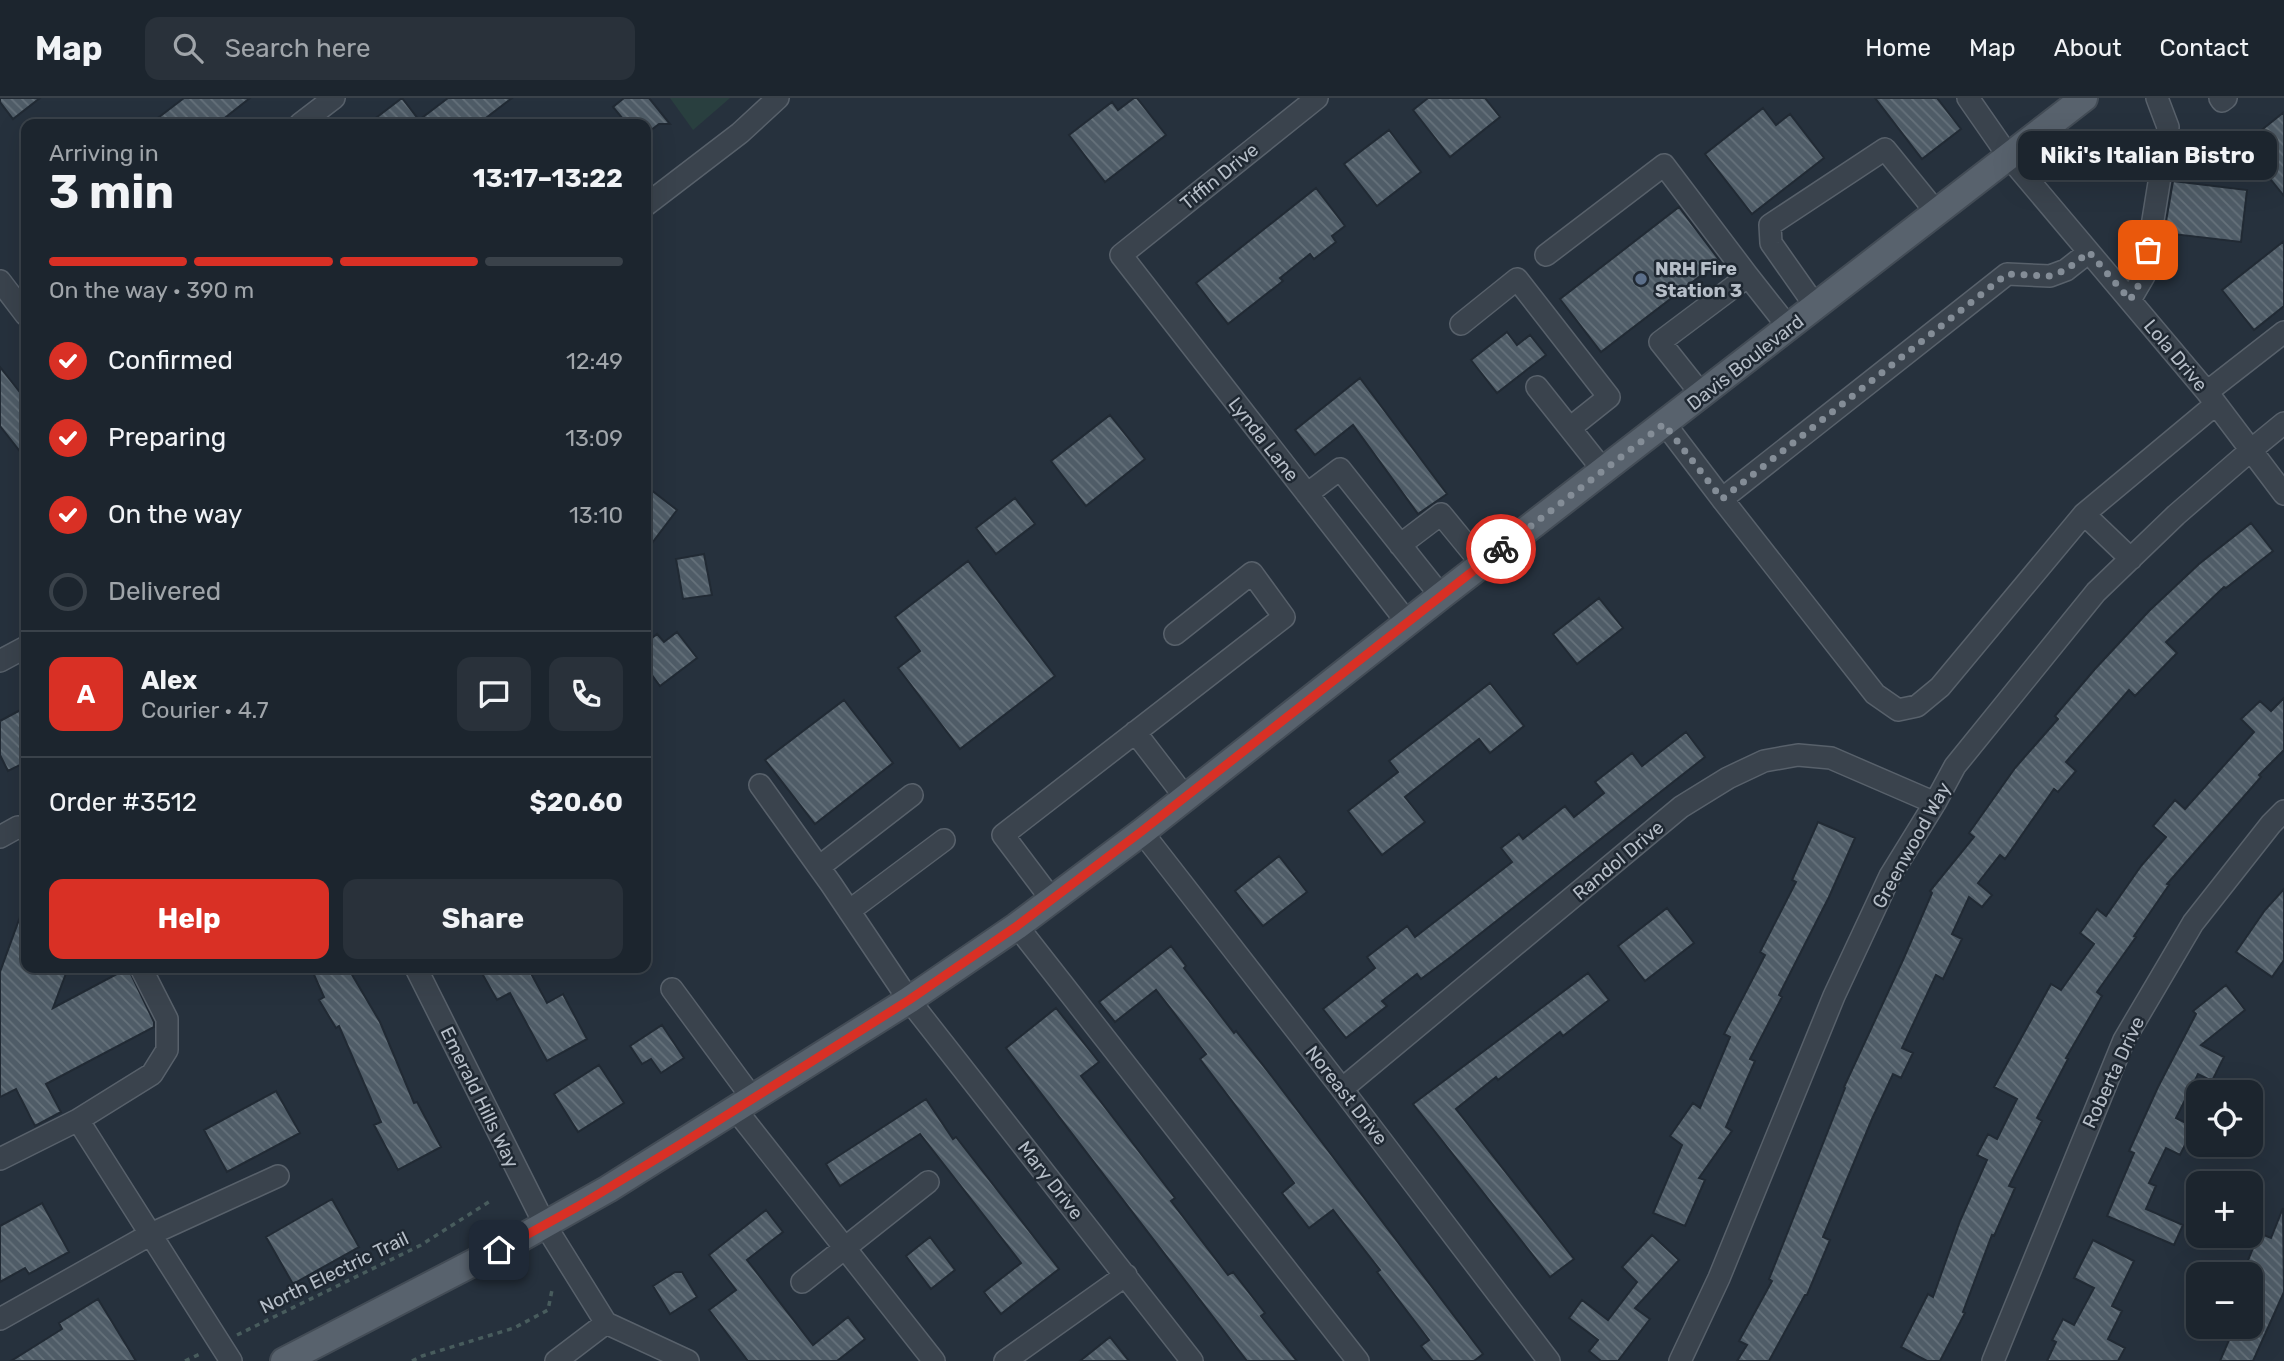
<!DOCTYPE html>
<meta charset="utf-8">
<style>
body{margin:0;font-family:Rubik,sans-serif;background:#29313a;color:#f1f3f6;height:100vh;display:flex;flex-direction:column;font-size:26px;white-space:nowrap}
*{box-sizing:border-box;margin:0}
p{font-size:23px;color:#a0a5aa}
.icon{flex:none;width:38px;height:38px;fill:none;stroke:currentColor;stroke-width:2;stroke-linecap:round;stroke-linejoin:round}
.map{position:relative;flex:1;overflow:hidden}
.drawer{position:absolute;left:21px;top:21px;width:630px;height:854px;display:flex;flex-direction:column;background:#1c252e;border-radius:14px;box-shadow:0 7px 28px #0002,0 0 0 2px #3a424a}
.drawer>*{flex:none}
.tools{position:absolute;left:2186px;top:982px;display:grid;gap:14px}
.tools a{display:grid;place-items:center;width:77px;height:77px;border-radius:14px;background:#1c252e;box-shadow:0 7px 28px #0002,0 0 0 2px #3a424a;font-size:35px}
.pin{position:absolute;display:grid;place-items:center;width:60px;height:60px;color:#fff;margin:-30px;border-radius:14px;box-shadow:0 4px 10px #0006}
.courier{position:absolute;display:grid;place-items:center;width:70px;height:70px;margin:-35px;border:5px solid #d93025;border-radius:50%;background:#fff;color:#222;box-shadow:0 2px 9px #0007}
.bubble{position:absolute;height:49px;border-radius:14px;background:#1c252e;box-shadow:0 7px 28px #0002,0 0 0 2px #3a424a;font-size:23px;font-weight:700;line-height:49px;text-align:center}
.overview em{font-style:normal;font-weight:700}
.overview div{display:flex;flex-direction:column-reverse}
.overview{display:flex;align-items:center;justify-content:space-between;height:119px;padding:0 28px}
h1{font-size:46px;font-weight:700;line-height:52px}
.bar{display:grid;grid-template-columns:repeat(4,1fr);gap:10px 7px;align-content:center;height:84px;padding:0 28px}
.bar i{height:9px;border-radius:5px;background:#3a424a}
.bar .current{background:#d93025}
.bar p{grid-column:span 4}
.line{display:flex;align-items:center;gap:18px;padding:0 28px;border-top:2px solid #3a424a}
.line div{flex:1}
.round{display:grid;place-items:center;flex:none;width:74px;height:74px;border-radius:14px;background:#29313a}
ol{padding:0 28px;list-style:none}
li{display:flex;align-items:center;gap:21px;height:77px}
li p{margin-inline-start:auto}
li .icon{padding:7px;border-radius:50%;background:#d93025;color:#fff;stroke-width:4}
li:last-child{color:#a0a5aa}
li i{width:38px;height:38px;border:4px solid #3a424a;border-radius:50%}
.primary-button{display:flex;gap:14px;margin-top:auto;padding:14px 28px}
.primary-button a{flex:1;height:80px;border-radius:14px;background:#d93025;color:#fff;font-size:28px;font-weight:700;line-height:80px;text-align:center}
.primary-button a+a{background:#29313a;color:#f1f3f6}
header{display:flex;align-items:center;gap:42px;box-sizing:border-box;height:98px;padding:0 35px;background:#1c252e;border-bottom:2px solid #3a424a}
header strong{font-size:33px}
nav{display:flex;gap:38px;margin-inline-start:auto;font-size:24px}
.search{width:490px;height:63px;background:#29313a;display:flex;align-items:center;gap:18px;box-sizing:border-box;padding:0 24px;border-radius:14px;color:#a0a5aa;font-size:26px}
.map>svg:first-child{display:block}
.green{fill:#293f3f}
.building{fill:url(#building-back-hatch);stroke:#212a34;stroke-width:2}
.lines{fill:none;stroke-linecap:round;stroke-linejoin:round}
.minor-casing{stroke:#58616b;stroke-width:24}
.major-casing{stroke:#434c56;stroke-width:30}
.path{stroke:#485c5d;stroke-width:3.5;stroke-dasharray:5 5;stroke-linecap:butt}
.minor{stroke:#3a434d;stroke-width:21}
.major{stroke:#58626d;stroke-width:26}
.done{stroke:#848d97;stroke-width:7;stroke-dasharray:0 12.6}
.route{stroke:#d93025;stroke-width:9}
.service-dot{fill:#5c6f8a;stroke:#1f2832;stroke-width:2.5}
.labels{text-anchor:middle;stroke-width:5;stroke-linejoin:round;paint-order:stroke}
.street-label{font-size:19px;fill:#b6bec8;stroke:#1f2832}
.poi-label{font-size:19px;font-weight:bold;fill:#b6bec8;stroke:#1f2832;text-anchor:start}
</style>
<header>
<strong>Map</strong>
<div class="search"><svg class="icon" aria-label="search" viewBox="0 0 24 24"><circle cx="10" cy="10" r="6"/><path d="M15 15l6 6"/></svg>Search here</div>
<nav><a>Home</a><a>Map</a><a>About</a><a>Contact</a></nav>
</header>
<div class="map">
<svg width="2284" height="1263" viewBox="0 0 2284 1263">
<defs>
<pattern id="building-back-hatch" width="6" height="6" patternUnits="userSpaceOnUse" patternTransform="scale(1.75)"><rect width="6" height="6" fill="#4f5c67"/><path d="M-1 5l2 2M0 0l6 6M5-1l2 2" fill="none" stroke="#66727b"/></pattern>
</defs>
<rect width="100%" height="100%" fill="#26313d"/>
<path class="green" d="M670,0H730L693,32Z"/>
<path class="building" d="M0,0H40L13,21L0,4Z
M184,0H250L217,26H150Z
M402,0L419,22L448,0H512L478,26H368Z
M624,0H649L670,26H659L646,36V26H627L613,9Z
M1134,0H1137L1166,37L1105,84L1069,37L1112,4L1118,12Z
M1428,0H1485L1500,19L1450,59L1413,12Z
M1875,0H1937L1961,31L1922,61Z
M1763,10L1776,27L1790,16L1824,60L1752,116L1705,56Z
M2284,14V98L2243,47Z
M1389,32L1421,74L1377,108L1344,66Z
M2173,83L2247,92L2241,144L2164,135Z
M1316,90L1345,128L1332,138L1336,144L1314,161L1310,156L1280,180L1283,183L1228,226L1196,185Z
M1679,109L1720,163L1601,254L1560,201Z
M2284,143V208L2254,232L2222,192Z
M1507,234L1517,247L1530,237L1546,257L1497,295L1471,262Z
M0,269L26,302V361L0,328Z
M1360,280L1447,396L1418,416L1353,327L1315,357L1295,332Z
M1110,317L1145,361L1086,408L1051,363Z
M646,388L677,412L646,453Z
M1015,400L1035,426L996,456L976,430Z
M2251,425L2273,453L2226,490L2224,489L2166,544L2177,555L2135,598L2129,592L2066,664L2076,673L2058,694L2054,691L2005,761L2000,757L1978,785L1992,797L1982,809L1969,799L1952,836L1962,841L1943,881L1936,877L1902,950L1913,955L1901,980L1893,976L1872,1021L1823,1139L1830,1142L1807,1197H1805L1769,1263H1737L1747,1247L1739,1243L1772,1183L1769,1181L1845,990L1844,989L1903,862L1932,795L1930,793L1974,739L1969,735L2015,670L2058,621L2055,618L2095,571L2149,513L2199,466Z
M704,456L712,497L683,501L676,461Z
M968,463L1055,578L960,651L898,570L920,553L895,519Z
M1599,500L1623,530L1577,566L1553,536Z
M677,534L697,560L660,588L646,569V545L657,536L664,544Z
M1490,585L1524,628L1490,655L1479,641L1405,699L1425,724L1382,757L1348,713L1398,674L1389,663Z
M2284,600V652L2259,677L2261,679L2167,786L2169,787L2134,838L2136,839L2097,894L2102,898L2066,960L2068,961L2037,1020L2042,1023L2009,1088L2015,1090L1994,1138L1992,1137L1963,1214L1965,1215L1940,1263H1927L1901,1249L1928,1196L1933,1199L1960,1123L1987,1062L1977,1057L1988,1036L1997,1041L2017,1001L1994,989L2051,886L2061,892L2094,846L2080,835L2097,811L2106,818L2141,768L2166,739L2153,728L2175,702L2185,711L2254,634L2241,621L2260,603L2271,613Z
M844,602L893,665L815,726L765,662Z
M26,609V664L8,673L0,657V623Z
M1686,634L1705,659L1452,858L1421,881L1417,876L1382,903L1387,908L1346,940L1323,911L1375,870L1367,859L1407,828L1415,839L1512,764L1501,750L1519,736L1523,741L1565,708L1574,719L1604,695L1595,684L1632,655L1642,668Z
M1818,724L1855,740L1829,799L1779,897L1782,899L1750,961L1755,963L1726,1029L1732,1033L1699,1080L1705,1082L1685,1128L1653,1115L1682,1047L1670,1038L1693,1005L1700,1010L1730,939L1724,936L1765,857L1760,854L1796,784L1792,782Z
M1279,758L1307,794L1263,828L1235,793Z
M2284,791V862L2272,879L2236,854L2265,812Z
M24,808L26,809V870H68L53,910L128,870L154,924V929L46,986L61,1014L35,1028L16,991L0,999V874Z
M1667,810L1694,845L1645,883L1618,848Z
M1171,848L1186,868L1184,870L1234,935L1236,933L1273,980L1483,1256L1474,1263H1433L1421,1248L1429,1242L1377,1174L1380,1172L1333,1112L1309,1130L1282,1095L1294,1085L1200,961L1206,956L1156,892L1115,924L1099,904Z
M311,870H348L380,924L414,1005L417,1004L441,1049L398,1072L374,1027L381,1024L339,928L336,930L319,902L324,899Z
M479,870H528L547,905L563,896L587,941L547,963L510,895L497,902Z
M1588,875L1609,902L1563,938L1560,934L1498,982L1496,979L1456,1011L1574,1161L1550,1179L1413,1006Z
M2226,887L2245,912L2201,947L2224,959L2212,983L2198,976L2176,1020L2194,1029L2180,1057L2166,1050L2149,1085L2156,1088L2146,1111L2183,1127L2174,1147L2107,1118L2134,1055L2129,1053L2158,989L2196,916L2193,913Z
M1056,910L1099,964L1081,978L1175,1100L1171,1103L1228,1177L1233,1174L1265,1215L1261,1218L1297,1263H1247L1006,950Z
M662,927L684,960L661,975L651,961L642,966L630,948Z
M599,967L624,1005L578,1034L554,996Z
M276,993L300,1035L227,1074L204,1032Z
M926,1001L953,1041L956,1039L1059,1171L1001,1216L984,1194L1021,1165L920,1036L840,1088L826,1066Z
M332,1101L359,1149L293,1186L266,1139Z
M42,1105L69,1154L29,1176L25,1170L0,1184V1128Z
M2283,1110L2284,1194L2253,1263H2220L2235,1228H2250V1189L2257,1175L2245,1170L2259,1135L2271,1140Z
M766,1112L783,1134L747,1162L813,1247L848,1219L865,1241L837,1263H748L709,1212L736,1192L709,1157Z
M1652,1137L1679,1162L1635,1210L1650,1221L1618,1263H1601L1589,1253L1598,1242L1569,1220L1582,1202L1608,1222L1637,1184L1622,1169Z
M930,1139L955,1172L931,1191L906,1158Z
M2093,1142L2134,1163L2112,1208L2122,1213L2108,1241L2125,1250L2118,1263H2047L2056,1244L2052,1242L2063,1221L2074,1227L2094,1190L2074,1180Z
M675,1174H682L697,1199L670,1216L653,1188Z
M98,1201L136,1263H11L62,1231L59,1225Z
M1110,1239L1129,1263H1080Z"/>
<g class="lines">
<g class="minor-casing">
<path id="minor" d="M1317,0L1121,157L1407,524
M1968,0L2009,59L2207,294L2284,396
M2220,0L2222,3L2226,0
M300,26L334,0
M646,107L740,35L778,0
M1546,157L1664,67L1748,178L1660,244L1702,297
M1748,178L1789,230
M0,183L26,217
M2130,202L2144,178L2168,29L2157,0
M1816,209L1771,145L1770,127L1885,51L1937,115
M1461,226L1517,181L1609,299L1570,330
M1537,289L1603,372
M2207,294L2284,234
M1665,326L1722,401L2007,176L2050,178L2066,172L2089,154
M1307,396L1340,371L1441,498
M1722,401L1875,596L1898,612L1917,608L1940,589L2084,416L2216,306
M2084,416L2131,461
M1400,447L1441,416L1482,466
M0,563L26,549
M1135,634L1185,699
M760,687L831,786L909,902L1192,1263
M1142,734L1342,991L1549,1263
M0,739L18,729L26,731
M819,769L912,697
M1052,802L1003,737L1284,519L1252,475L1175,536
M849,813L944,742
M1017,828L1358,1263
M416,870L545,1127L606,1225L688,1263
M672,891L753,1001
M1342,991L1681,709L1728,680L1764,663L1798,657L1831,660L1935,705
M736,1012L934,1263
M78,1022L231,1263
M0,1061L78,1022L152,976L167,952V921L141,870
M802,1184L928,1084
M0,1221L151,1136L278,1078
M556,1263L606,1225
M1005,1263L1126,1177
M1680,1263L1719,1180L1834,898L1890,778L1935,705L1955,668L2096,494L2176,417L2251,352L2284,325
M1993,1263L2124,942L2193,825L2271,726L2284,713"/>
</g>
<g class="major-casing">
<path id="major" d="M284,1263L521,1140L608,1091L909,902L1017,828L1142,734L1441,498L2084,0"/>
</g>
<path class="path" d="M237,1237L421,1147L492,1102
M185,1263L202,1255
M412,1263L422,1258L514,1230L548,1212L552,1192"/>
<use href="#minor" class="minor"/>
<use href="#major" class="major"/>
</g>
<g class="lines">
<path class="done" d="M1501,451L1664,326L1722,401L2007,176L2050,178L2066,172L2089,154L2130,202L2144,178L2148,152"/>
<path class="route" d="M499,1152L577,1109L681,1046L909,902L1017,828L1142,733L1501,451"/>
</g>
<circle class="service-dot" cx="1641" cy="181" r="7"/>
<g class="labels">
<g class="street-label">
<text transform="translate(1219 78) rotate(-39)" y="7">Tiffin Drive</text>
<text transform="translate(2176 257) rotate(50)" y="7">Lola Drive</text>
<text transform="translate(1745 264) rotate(-38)" y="7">Davis Boulevard</text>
<text transform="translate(1264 341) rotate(52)" y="7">Lynda Lane</text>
<text transform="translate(1911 747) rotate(-61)" y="7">Greenwood Way</text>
<text transform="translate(1618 762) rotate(-40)" y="7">Randol Drive</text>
<text transform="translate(2113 974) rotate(-65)" y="7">Roberta Drive</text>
<text transform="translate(1347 997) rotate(52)" y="7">Noreast Drive</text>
<text transform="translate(480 999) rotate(64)" y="7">Emerald Hills Way</text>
<text transform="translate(1051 1082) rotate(52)" y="7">Mary Drive</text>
<text transform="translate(334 1174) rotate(-26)" y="7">North Electric Trail</text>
</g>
<g class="poi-label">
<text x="1655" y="177">NRH Fire<tspan x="1655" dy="22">Station 3</tspan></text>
</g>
</g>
</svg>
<div class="tools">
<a><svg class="icon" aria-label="locate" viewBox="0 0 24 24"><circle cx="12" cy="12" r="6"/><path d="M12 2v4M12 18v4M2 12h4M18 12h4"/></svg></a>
<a>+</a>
<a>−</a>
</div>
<div class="pin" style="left:2148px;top:152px;background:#ea580c"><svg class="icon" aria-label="bag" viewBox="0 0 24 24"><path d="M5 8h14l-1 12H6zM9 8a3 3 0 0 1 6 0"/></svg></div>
<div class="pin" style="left:499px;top:1152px;background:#1f2937"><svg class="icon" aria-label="home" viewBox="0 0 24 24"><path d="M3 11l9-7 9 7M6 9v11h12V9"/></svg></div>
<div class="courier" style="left:1501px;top:451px"><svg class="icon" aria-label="bike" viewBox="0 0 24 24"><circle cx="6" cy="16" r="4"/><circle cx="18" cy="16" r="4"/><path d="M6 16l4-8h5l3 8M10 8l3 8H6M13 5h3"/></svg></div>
<div class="bubble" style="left:2018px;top:33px;width:259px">Niki's Italian Bistro</div>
<section class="drawer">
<div class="overview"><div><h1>3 min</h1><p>Arriving in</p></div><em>13:17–13:22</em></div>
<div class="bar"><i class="current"></i><i class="current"></i><i class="current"></i><i></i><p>On the way · 390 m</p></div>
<ol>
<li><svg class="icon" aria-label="check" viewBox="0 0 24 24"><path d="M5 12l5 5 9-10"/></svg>Confirmed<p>12:49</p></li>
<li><svg class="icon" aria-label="check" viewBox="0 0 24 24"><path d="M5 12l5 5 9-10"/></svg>Preparing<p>13:09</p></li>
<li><svg class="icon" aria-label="check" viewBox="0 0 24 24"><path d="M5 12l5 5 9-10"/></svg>On the way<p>13:10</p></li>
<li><i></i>Delivered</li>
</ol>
<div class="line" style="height:126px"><b class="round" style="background:#d93025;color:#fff">A</b><div><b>Alex</b><p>Courier · 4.7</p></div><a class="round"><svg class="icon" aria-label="chat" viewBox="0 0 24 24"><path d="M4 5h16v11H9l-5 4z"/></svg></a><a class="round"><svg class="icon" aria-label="phone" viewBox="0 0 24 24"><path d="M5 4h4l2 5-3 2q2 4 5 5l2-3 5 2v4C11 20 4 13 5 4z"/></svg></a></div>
<div class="line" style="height:91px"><div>Order #3512</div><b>$20.60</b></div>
<div class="primary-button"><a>Help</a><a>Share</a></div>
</section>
</div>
